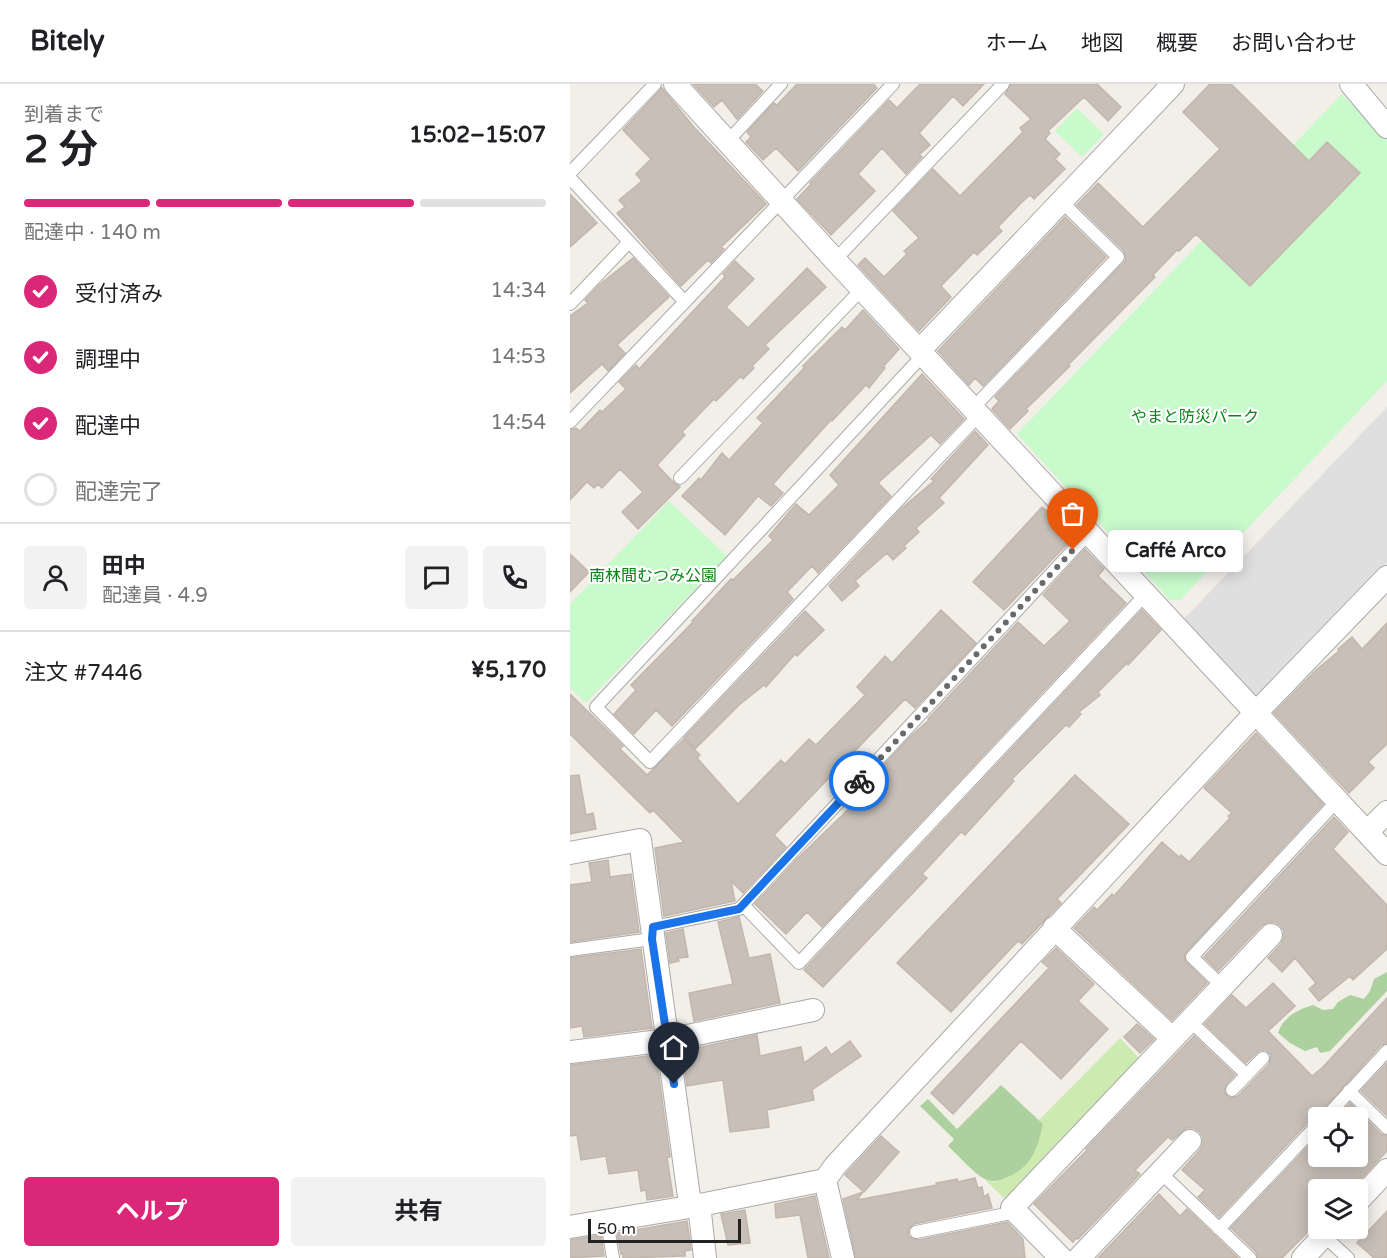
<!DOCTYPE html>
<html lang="ja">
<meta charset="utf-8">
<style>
body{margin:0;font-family:"Varela Round","Noto Sans JP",sans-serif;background:#f2f2f2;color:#202124;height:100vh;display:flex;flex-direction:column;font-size:22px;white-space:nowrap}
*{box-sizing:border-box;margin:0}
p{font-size:20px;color:#757577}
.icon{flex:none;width:33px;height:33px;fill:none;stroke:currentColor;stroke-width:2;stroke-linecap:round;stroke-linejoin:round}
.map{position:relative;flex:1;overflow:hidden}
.panel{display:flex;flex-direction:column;background:#fff;width:570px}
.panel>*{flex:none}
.tools{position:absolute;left:738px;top:1023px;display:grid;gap:12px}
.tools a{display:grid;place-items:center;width:60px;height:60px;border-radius:6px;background:#fff;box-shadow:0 3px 15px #0003;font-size:30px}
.scale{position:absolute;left:18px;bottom:15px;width:153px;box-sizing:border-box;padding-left:6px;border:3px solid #222;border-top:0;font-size:16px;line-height:21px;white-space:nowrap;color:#222;-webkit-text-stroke:4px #fff;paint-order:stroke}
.pin{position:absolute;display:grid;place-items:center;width:51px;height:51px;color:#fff;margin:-62px -26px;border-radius:50% 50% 50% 0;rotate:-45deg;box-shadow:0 0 6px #0007}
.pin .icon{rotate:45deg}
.courier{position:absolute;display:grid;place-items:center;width:60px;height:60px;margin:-30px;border:4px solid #1a73e8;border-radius:50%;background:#fff;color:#222;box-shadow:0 2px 8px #0007}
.bubble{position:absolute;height:42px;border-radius:6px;background:#fff;box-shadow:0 3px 15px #0003;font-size:20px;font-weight:700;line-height:42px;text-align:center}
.overview em{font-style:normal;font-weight:700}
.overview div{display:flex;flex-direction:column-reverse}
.overview{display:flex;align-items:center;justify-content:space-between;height:102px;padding:0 24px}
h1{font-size:39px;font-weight:700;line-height:45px}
.bar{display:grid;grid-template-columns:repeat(4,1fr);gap:9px 6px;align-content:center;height:72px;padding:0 24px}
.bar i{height:8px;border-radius:4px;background:#e0e0e0}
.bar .active{background:#db2777}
.bar p{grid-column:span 4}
.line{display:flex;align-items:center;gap:15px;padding:0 24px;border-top:2px solid #e0e0e0}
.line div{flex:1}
.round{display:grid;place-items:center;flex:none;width:63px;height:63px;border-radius:6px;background:#f2f2f2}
ol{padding:0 24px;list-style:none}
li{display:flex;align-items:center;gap:18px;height:66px}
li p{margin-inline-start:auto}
li .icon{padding:6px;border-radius:50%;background:#db2777;color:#fff;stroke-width:4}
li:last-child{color:#757577}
li i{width:33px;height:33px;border:3px solid #e0e0e0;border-radius:50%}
.action{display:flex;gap:12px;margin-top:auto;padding:12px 24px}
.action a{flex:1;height:69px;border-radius:6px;background:#db2777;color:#fff;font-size:24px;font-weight:700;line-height:69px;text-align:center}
.action a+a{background:#f2f2f2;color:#202124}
header{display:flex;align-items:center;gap:36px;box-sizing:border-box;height:84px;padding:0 30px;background:#fff;border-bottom:2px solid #e0e0e0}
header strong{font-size:28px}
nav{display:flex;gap:33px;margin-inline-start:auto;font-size:21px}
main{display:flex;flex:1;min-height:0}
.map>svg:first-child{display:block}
.residential{fill:#e0dfdf}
.grass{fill:#cdebb0}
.forest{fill:#add19e}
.park{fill:#c8facc}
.building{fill:#c7bfb8;stroke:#c4b6ab;stroke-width:1.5}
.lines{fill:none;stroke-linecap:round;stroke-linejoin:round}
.lane-casing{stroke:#a9a9a9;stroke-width:14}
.street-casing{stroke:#a9a9a9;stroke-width:24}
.lane{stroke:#fff;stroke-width:12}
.street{stroke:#fff;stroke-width:22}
.done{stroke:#6b6a68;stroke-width:6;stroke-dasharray:0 10.8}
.route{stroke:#1a73e8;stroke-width:8}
.labels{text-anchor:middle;stroke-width:4.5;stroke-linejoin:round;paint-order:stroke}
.park-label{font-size:16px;fill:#0c8416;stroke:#fff}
</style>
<header>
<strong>Bitely</strong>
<nav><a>ホーム</a><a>地図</a><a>概要</a><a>お問い合わせ</a></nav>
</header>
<main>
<section class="panel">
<div class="overview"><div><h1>2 分</h1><p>到着まで</p></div><em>15:02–15:07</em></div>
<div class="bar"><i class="active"></i><i class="active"></i><i class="active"></i><i></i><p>配達中 · 140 m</p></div>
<ol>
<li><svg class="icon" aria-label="check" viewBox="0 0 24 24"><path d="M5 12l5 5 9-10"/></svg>受付済み<p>14:34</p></li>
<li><svg class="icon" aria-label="check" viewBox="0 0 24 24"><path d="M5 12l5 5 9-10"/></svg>調理中<p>14:53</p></li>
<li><svg class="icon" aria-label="check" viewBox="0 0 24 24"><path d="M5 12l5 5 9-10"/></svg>配達中<p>14:54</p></li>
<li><i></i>配達完了</li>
</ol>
<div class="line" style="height:108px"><a class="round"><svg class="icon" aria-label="person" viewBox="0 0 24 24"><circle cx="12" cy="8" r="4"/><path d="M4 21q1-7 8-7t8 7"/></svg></a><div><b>田中</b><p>配達員 · 4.9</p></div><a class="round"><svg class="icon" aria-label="chat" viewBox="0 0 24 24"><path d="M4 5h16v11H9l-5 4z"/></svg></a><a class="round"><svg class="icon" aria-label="phone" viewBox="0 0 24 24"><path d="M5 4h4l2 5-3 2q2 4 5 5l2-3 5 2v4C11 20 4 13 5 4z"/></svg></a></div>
<div class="line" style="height:78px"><div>注文 #7446</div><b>¥5,170</b></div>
<div class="action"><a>ヘルプ</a><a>共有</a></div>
</section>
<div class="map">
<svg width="817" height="1174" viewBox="0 0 817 1174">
<rect width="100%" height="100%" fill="#f2efe9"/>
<path class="residential" d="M817,323V479L681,621L609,540Z"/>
<path class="grass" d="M550,954L571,976L435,1115L415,1096L426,1098L473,1040L469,1036Z"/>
<path class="forest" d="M817,888V907L760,967L750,969L747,963L735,967L720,959L708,949C713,933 727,926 743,921L753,926L763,925L768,918L780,911L794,915L800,907L804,895Z
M431,1001L473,1040C467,1067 461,1084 435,1094C428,1097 424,1098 417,1096C406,1092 388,1071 378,1062L384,1055L350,1022L358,1015L387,1045Z"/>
<path class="park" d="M772,10L817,57V297L610,516H600L447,350Z
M507,24L534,50L512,73L485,47Z
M99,417L157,472L16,619L0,604V520Z"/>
<path class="building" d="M123,0H185L193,7L167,35L152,16L144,23Z
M227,0H303L307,4L228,87L206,64L193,76L176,58L181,53L177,48L204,19L207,21Z
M350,0H414L393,22L383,12L349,49L360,61L349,71L352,73L336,90L312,64L288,90L305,107L261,151L227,115L241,100L240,99L319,16L327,24Z
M441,0H527L551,23L538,37L514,13L478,47L480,49L475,55L490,70L485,75L495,85L464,115L460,111L451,119L428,143L432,147L407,171L404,168L371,202L381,213L349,247L288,181L295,174L314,193L337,170L334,167L349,154L323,127L363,85L390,112L453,48L450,44L461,35L435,10Z
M640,0H661L739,77L757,58L790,89L680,202L626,150L609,167L607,166L583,191L585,193L498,281L500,282L456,325L458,327L440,345L422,325L429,317L425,313L556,176L554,167L507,121L528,99L573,143L650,65L613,28Z
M92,4L123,42L196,120L151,163L154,165L141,179L138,176L111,202L47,129L55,123L49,116L72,97L66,90L81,75L53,46Z
M0,110L27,139L0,163Z
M495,133L536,173L413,302L405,294L399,301L368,267Z
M63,174L99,213L47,261L55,269L38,287L32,280L0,309V232L18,219L15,216L29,201Z
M165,177L184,195L156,223L178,244L237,184L256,203L195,261L199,265L182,282L184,284L173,295L171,292L146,317L144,315L112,348L115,351L87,381L105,400L110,403L68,445L52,428L73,408L50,385L32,404L28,400L24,404L17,398L0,416V346L6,344L10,347L30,326L32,328L56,305L49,298L66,281L69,285L155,193L153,190Z
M293,226L329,265L313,283L315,284L299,304L296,301L262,337L261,336L203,400L213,409L201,422L188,412L155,451L112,412L129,394L131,396L152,369L159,376L193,339L187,334L234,284L233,282L272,243L275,246Z
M352,290L394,335L370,360L361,351L308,399L321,412L248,489L242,482L217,508L223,515L102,642L86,626L64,650L44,630L66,606L61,601L123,538L122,537L161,495L163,496L203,456L199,452L226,420L239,431L269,401L260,391Z
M405,347L418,361L369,414L374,419L346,444L349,448L334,462L336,464L323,476L317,469L285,497L289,502L272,517L259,502L332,424L364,397L361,395Z
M472,423L500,449L503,454L434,526L403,498Z
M515,465L534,485L528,492L556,519L252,843L237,828L216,850L185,820L227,775L288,716L286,714L308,693L305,691L341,652L359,636L358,635L448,538L474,562L500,537L473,511Z
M0,470L19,488L0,508Z
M371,526L406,559L345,624L335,615L204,751L216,763L173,809L161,797L165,817L94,832L85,764L114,758L83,726L80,729L0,650V610L53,662L50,665L77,691L114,655L130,671L127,674L168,720L211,676L215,680L239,655L246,661L295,611L287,603L315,572L322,579Z
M572,526L591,546L558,581L557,579L528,608L530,611L509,628L511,630L499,643L496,641L442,695L444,697L395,751L391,748L352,790L357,794L253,903L234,886Z
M235,527L254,546L227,572L225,570L196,603L194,601L169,621L125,665L114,654Z
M817,539V660L798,678L804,684L779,709L704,629L746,586L769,567L768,565L782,553L792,565Z
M686,649L753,720L616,868L614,872L616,878L637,899L602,936L504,844L524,823L527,826L542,810L544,812L592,758L609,773L611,771L619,778L660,734L658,732L662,729L634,704Z
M9,691L16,731L23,729L26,745L0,750V692Z
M505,691L559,740L487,815L491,819L452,860L448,857L381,928L327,879Z
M764,733L778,748L763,765L817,821V865L783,896L780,892L749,917L739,905L746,899L725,874L712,888L698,874L711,860L714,854V847L711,842L705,838H698L691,842L648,887L634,873Z
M38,776L40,793L61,790L69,848L0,858V801L22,798L19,779Z
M169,833L179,874L200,870L210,919L124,937L119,909L163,900L148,838Z
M113,845L118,873L108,874L109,877L100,879L96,849Z
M486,864L524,900L508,917L538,945L491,995L451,957L383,1030L361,1009L479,884L472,878Z
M71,865L82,944L14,953L12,942L0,944V874Z
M703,899L725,922L698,947L742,992L752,984L817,914V959L811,961L747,1032L742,1034L649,1133L628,1113L635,1106L612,1086L630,1066L633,1060V1053L630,1048L624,1044H617L602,1056L598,1053L565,1086L570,1090L508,1155L506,1154L503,1158L464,1120L517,1066L516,1065L624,952L665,991L656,1001L654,1008L659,1014L668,1012L699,980L701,971L696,966H690L676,979L635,940L662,911L676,924Z
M567,940L584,955L570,969L554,953Z
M187,951L190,972L231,963L234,979L256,963L261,971L280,957L291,972L242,1006L244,1016L197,1026L199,1043L160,1048L153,996L117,1002L113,967Z
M86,971L100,1073H97L103,1112L77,1116L76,1106L71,1107L68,1086L39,1090L36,1072L11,1076L7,1051L0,1052V981Z
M817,979V1032L791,1007Z
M780,1019L811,1050L817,1052V1067L780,1106H748V1138L712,1174H688L686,1168L661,1144L748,1052V1072H788V1034H767Z
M311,1052L329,1068L294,1108L275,1091Z
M405,1094L408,1104L412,1103L414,1113L418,1110L422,1124L344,1140L338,1145L339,1153L348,1156L437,1138L453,1155L455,1174H286L273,1115L293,1108L287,1116L367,1101L366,1099L387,1095L388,1098Z
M589,1110L610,1132L617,1125L668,1174H528Z
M245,1112L259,1174H238L230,1131L206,1134L205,1120Z
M175,1126L180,1159L158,1161L151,1130Z
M817,1127V1174H804L787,1159Z
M117,1137L121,1166L115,1167V1172L53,1174V1170H51L47,1149Z
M31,1151L34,1172L0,1174V1156Z"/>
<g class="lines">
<g class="lane-casing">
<path id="lane" d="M157,58L211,0
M0,89L85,0
M0,94L114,217
M265,176L433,0
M0,220L59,158
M354,270L26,623L80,678L409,331
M403,324L548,173L491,117
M0,338L323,0
M110,394L292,205
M519,449L173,821L229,879L576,510
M83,843L169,825L173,821
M0,866L82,855
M652,902L622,873L768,716
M620,937L677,991
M662,1006L693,974
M779,1007L817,1044
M755,1034L817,967
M590,1088L680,1174
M37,1137L43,1174
M649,1145L748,1040
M346,1148L436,1130L442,1124
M754,1152L778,1174"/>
</g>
<g class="street-casing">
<path id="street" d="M105,0L265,176L817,770
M781,0L817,43
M350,266L603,0
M797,748L817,728
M0,769L70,756L119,1113L130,1129L135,1174
M484,844L602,954
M0,968L98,956L243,926
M788,1117L817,1086
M0,1143L125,1122L255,1096
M273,1174L255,1096L265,1082L678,637L817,493
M491,1174L442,1124L701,851
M509,1174L620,1057
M733,1174L761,1144"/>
</g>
<use href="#lane" class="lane"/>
<use href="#street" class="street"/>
</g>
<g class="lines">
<path class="done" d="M289,697L503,466"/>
<path class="route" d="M104,1000L82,855L83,843L169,825L289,697"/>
</g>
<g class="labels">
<g class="park-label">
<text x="625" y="338">やまと防災パーク</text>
<text x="83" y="497">南林間むつみ公園</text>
</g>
</g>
</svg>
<div class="tools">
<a><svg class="icon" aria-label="locate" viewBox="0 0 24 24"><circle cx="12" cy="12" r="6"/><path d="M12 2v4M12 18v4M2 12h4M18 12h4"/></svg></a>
<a><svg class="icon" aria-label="layers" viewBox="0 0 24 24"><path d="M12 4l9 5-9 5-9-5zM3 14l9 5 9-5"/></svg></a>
</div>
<div class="scale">50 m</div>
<div class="pin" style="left:503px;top:466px;background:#ea580c"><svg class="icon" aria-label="bag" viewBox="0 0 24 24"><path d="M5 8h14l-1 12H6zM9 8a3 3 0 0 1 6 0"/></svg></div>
<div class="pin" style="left:104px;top:1000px;background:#1f2937"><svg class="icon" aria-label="home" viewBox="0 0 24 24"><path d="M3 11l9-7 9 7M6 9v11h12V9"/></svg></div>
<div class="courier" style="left:289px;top:697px"><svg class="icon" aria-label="bike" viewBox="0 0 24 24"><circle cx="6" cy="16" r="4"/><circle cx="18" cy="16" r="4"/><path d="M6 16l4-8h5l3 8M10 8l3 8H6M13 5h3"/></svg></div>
<div class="bubble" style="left:538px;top:446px;width:135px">Caffé Arco</div>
</div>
</main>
